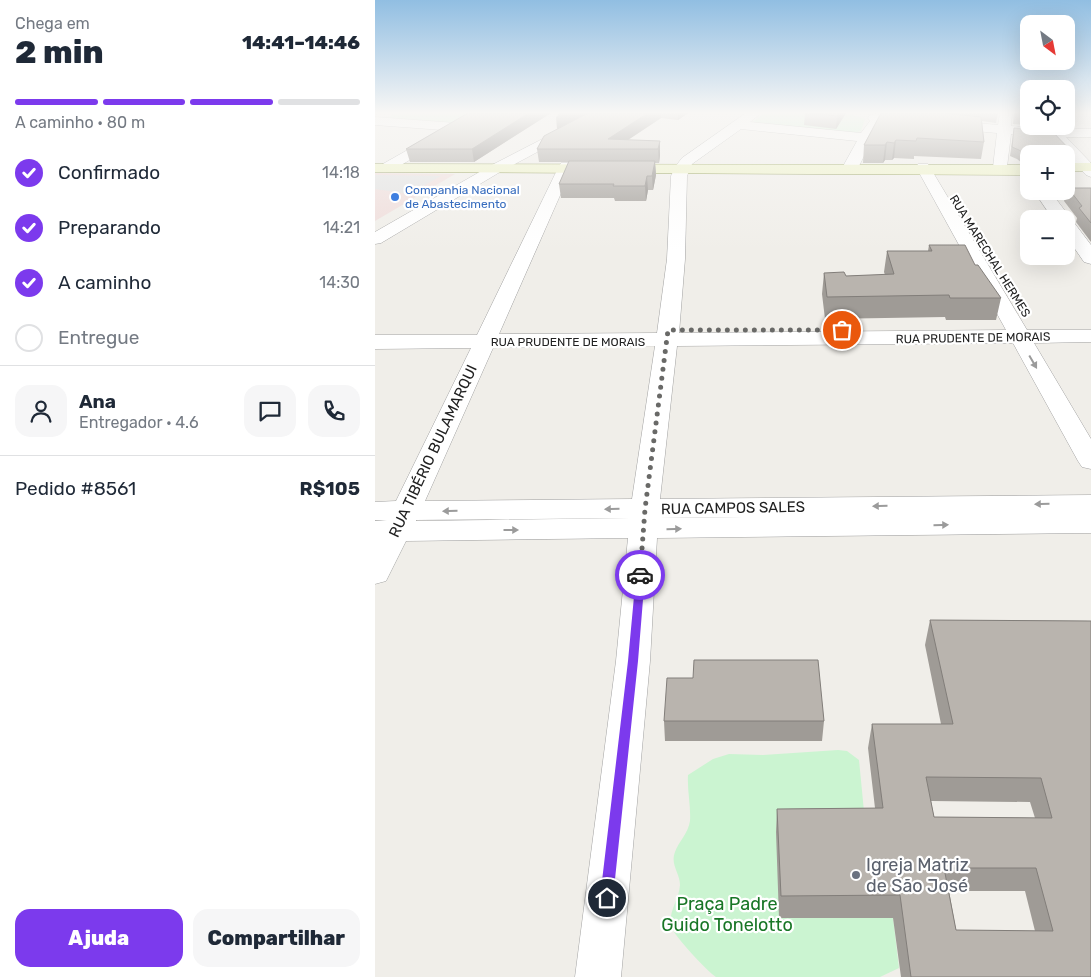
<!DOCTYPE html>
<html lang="pt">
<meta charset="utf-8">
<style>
body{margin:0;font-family:Rubik,sans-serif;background:#f6f6f7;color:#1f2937;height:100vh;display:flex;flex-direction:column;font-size:19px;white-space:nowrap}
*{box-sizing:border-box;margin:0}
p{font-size:16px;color:#747a83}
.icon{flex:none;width:28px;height:28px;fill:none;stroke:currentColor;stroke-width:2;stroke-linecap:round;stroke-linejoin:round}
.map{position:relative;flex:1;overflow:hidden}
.details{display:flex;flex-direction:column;background:#fff;width:375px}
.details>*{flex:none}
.needle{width:32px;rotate:148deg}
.controls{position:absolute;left:645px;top:15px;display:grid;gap:10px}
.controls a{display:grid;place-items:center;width:55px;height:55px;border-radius:10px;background:#fff;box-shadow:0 5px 20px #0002;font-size:25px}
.pin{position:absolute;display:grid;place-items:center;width:42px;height:42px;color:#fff;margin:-21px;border:2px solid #fff;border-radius:50%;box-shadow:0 1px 5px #0007}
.courier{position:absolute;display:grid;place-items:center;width:50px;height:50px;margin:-25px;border:4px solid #7c3aed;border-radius:50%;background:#fff;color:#222;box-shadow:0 1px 6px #0007}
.head em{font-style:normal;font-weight:800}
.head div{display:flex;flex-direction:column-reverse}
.head{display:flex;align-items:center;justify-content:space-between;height:85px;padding:0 15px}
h1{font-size:32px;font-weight:800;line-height:38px}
.bar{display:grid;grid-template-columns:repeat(4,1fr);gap:8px 5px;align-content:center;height:60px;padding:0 15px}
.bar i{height:6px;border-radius:4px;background:#e0e1e3}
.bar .active{background:#7c3aed}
.bar p{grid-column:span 4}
.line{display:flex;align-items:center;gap:12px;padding:0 15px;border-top:1px solid #e0e1e3}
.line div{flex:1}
.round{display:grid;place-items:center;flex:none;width:52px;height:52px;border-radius:15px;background:#f6f6f7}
ol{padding:0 15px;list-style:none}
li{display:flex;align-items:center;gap:15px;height:55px}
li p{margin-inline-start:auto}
li .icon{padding:5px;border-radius:50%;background:#7c3aed;color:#fff;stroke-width:4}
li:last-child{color:#747a83}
li i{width:28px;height:28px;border:2px solid #e0e1e3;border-radius:50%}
.cta{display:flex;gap:10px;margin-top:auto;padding:10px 15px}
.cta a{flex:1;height:58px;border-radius:15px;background:#7c3aed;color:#fff;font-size:20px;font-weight:800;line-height:58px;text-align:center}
.cta a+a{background:#f6f6f7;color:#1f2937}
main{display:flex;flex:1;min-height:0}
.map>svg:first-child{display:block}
.commercial{fill:#efdcda}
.park{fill:#cbf4d1}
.parking{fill:#e1e1e1}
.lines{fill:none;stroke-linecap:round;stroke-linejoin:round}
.minor-casing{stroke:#a2a2a2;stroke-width:1}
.secondary-casing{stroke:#5e6e11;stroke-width:1}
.minor{fill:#fff;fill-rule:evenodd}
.secondary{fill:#eef3c3;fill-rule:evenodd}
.wall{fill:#9f9b96;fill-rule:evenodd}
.shaded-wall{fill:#827e7a}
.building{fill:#b9b4ae;stroke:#827e7a;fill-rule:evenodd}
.oneway{fill:#9b9b9b}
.route{fill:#7c3aed}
.done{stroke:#696967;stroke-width:5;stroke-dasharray:0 9}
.shop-dot{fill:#3f7fe0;stroke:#fff;stroke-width:2}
.worship-dot{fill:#6b7280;stroke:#fff;stroke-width:2}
.labels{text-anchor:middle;stroke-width:4.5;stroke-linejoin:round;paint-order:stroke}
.far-shop-label{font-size:12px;fill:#366cbe;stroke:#fff;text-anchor:start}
.far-street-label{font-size:12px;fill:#212121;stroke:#fff}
.street-label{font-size:15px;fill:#212121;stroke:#fff}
.near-worship-label{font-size:18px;fill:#5b616d;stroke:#fff;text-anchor:start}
.near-park-label{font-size:18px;fill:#187626;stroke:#fff}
</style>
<main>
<section class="details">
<div class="head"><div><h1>2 min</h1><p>Chega em</p></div><em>14:41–14:46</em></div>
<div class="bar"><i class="active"></i><i class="active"></i><i class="active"></i><i></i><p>A caminho · 80 m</p></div>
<ol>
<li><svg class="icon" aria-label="check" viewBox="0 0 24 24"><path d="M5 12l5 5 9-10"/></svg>Confirmado<p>14:18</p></li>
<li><svg class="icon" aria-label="check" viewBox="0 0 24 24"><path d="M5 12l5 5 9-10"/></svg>Preparando<p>14:21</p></li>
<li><svg class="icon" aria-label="check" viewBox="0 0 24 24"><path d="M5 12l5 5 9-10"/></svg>A caminho<p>14:30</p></li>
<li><i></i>Entregue</li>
</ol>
<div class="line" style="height:90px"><a class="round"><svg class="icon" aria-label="person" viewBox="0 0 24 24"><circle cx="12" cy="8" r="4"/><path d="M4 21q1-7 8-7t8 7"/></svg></a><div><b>Ana</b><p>Entregador · 4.6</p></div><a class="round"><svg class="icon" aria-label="chat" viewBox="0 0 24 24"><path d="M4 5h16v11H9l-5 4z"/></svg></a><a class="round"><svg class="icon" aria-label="phone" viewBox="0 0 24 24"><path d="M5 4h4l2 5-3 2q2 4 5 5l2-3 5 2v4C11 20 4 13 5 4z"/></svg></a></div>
<div class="line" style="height:65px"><div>Pedido #8561</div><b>R$105</b></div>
<div class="cta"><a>Ajuda</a><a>Compartilhar</a></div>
</section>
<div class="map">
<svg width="716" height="977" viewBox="0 0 716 977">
<rect width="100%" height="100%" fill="#f0eee9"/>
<path class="commercial" d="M0,173L80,174L0,221Z"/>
<path class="park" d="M21,113H98L77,123L11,119Z
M390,113C413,113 472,109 490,119L486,131L478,133L377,122Z
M463,750L472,751L484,760L491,832L518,917L524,968L505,977H341C334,973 297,934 296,926C293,912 304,900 305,885C305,873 295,865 300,852C304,841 313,834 315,821C316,806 312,790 313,775L338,759L354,754L388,755Z"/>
<path class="parking" d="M0,175L66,176L34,194L0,189Z"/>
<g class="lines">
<g class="minor-casing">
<path id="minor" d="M98,113H114L16,171H6L4,168L6,165L68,130L0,125V117L81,123Z
M218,113H235L125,172L6,243L0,244V232L115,166Z
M371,113H386L375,122L486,133L495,121L493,118L495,115L500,114L623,125L625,113H637L636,126L673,129H716V137H691L716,163V177L711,175L675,137L636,134L632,167L635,170L632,173H622L618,167L622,133L503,122L505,124L482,170L479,173H469L466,170L482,141L366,129L317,164L312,176L310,259L304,333L631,330L541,167L543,164H553L652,330H716V342L659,343L716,439V469L707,467L703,461L638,343L302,346L285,499L716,495V513L284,518L716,513V533L282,538L275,661L246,977H200L241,661L253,538L31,541L11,581L0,584V521L12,520H0V502L21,501L96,348L0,349V335H102L184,166L186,163H196L198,166L124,334L282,333L292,259L296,176L300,167L307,158ZM280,346L257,499L50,501L118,348ZM255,518L41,521V520Z
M659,191H675L716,245V264L709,262L691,236V219H678Z"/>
</g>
<g class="secondary-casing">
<path id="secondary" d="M691,163H716V171H691Z
M0,164L654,165V175L0,172Z"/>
</g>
<use href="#minor" class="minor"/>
<use href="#secondary" class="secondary"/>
</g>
<path class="wall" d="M93,113H176L99,162H35L31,149Z
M183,113H313L303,120L286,118L253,140L285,141V155L284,163H280L281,175L278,190H273L271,201H240L239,198H186L184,184L194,162H164L162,149L182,129Z
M430,113H471L461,129L429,125Z
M506,113H623L621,123L607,121L609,142L606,159L539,156V159L519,158L517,160H510L508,163H488L489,145Z
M639,113H654V125L638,124Z
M691,117H700L697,127L679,126H691Z
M639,128L697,152L695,161L691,162V154H654V164L647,163L642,159L635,156Z
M693,188H716V242L701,222L702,218L689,201Z
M554,245L600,265L626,298L621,320H571L570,317L450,319L447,294L449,273L471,276L510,275L509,272L512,251H553Z
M555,620L716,621V977H526L518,918H404L401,832L402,809L500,808L493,748L497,724H566L550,645ZM556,801L655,802L660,818L559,817ZM574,891H650L660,931L581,930Z
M289,721H449L447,741H290Z"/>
<path class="shaded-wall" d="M154,113H176L99,162L97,149Z
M187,113H213L182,129L181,117Z
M273,113H286V118L239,149L233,139Z
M303,113H313L303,120Z
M464,113H471L461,129L462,116Z
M521,140L519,158L517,160L519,143Z
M285,141V155L284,163L283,149Z
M512,142L510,160L508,163L510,145Z
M697,152L695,161L691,162L692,153Z
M280,161L281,175L278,190L277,176Z
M272,176L273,190L271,201L270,186Z"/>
<path class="building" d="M93,113H154L97,149H31Z
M213,113H273L233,139L285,141L283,149H162L169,136Z
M435,113H464L462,116Z
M506,113H570L606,117L609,142L542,138L541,141L521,140L519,143L512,142L510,145H489Z
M640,113H654V115L640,114Z
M691,113H697L700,117H691Z
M639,128L676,130L697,152L692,153L691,155V154H649L644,150L637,147Z
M194,161H280L277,176H272L270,186H238L239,184H184Z
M693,188H716V223L704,208L707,206Z
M554,245H590L600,265H603L626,298H575L574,295L452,297L449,273L469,272L471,276L519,274L512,251H557Z
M555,620L716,621V977H536L525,895L406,896L402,809L508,808L497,724H578ZM551,777L666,778L677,818L559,817ZM569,868H661L678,931L581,930Z
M319,660H443L449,721H289L292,678H318Z"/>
<defs><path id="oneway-solid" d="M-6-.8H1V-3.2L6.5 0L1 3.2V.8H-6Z" transform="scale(1.25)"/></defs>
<g class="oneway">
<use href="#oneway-solid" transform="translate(658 362) rotate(60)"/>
<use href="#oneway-solid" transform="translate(667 504) rotate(179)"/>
<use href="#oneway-solid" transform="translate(505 506) rotate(179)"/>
<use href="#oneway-solid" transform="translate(237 509) rotate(179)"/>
<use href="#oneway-solid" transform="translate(75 511) rotate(179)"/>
<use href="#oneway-solid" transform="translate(566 525) rotate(-1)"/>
<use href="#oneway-solid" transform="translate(299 529) rotate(-1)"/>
<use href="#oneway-solid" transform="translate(136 530)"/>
</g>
<linearGradient id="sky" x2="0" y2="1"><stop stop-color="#91bee2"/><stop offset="0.45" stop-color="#f8f7f5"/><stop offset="1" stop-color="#f8f7f5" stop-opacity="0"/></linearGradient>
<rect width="716" height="250" fill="url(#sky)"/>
<path class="route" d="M265,572L270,575L263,661L238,898L236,903L232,904L227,903L225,898L253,661L261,575Z"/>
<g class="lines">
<path class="done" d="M265,575L270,509L293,330H467"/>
</g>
<circle class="shop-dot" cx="20" cy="197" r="5"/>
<circle class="worship-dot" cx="481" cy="875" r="5"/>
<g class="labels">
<g class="far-shop-label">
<text x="30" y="194">Companhia Nacional<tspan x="30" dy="14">de Abastecimento</tspan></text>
</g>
<g class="far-street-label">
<text transform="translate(615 256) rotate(58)" y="4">RUA MARECHAL HERMES</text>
<text transform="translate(598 338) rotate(-1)" y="4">RUA PRUDENTE DE MORAIS</text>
<text x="193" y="346">RUA PRUDENTE DE MORAIS</text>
</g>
<g class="street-label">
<text transform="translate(58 451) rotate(-65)" y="5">RUA TIBÉRIO BULAMARQUI</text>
<text transform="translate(358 508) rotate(-1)" y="5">RUA CAMPOS SALES</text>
</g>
<g class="near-worship-label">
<text x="491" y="871">Igreja Matriz<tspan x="491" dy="21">de São José</tspan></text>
</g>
<g class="near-park-label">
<text x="352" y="910">Praça Padre<tspan x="352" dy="21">Guido Tonelotto</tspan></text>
</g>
</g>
</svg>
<div class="controls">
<a><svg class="needle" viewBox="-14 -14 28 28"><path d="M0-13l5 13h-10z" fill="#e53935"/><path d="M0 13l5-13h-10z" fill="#747a83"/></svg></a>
<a><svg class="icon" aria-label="locate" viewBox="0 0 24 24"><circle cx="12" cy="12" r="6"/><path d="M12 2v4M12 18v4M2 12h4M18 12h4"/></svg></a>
<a>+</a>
<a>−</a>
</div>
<div class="pin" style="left:467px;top:330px;background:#ea580c"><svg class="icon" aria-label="bag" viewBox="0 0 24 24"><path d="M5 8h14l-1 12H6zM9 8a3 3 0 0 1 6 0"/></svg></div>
<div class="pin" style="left:232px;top:898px;background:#1f2937"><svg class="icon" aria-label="home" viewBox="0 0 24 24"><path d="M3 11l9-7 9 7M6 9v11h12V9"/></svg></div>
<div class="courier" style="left:265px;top:575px"><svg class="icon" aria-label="car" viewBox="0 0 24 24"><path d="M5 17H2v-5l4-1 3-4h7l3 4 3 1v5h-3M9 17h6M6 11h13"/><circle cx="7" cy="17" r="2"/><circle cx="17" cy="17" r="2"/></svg></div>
</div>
</main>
